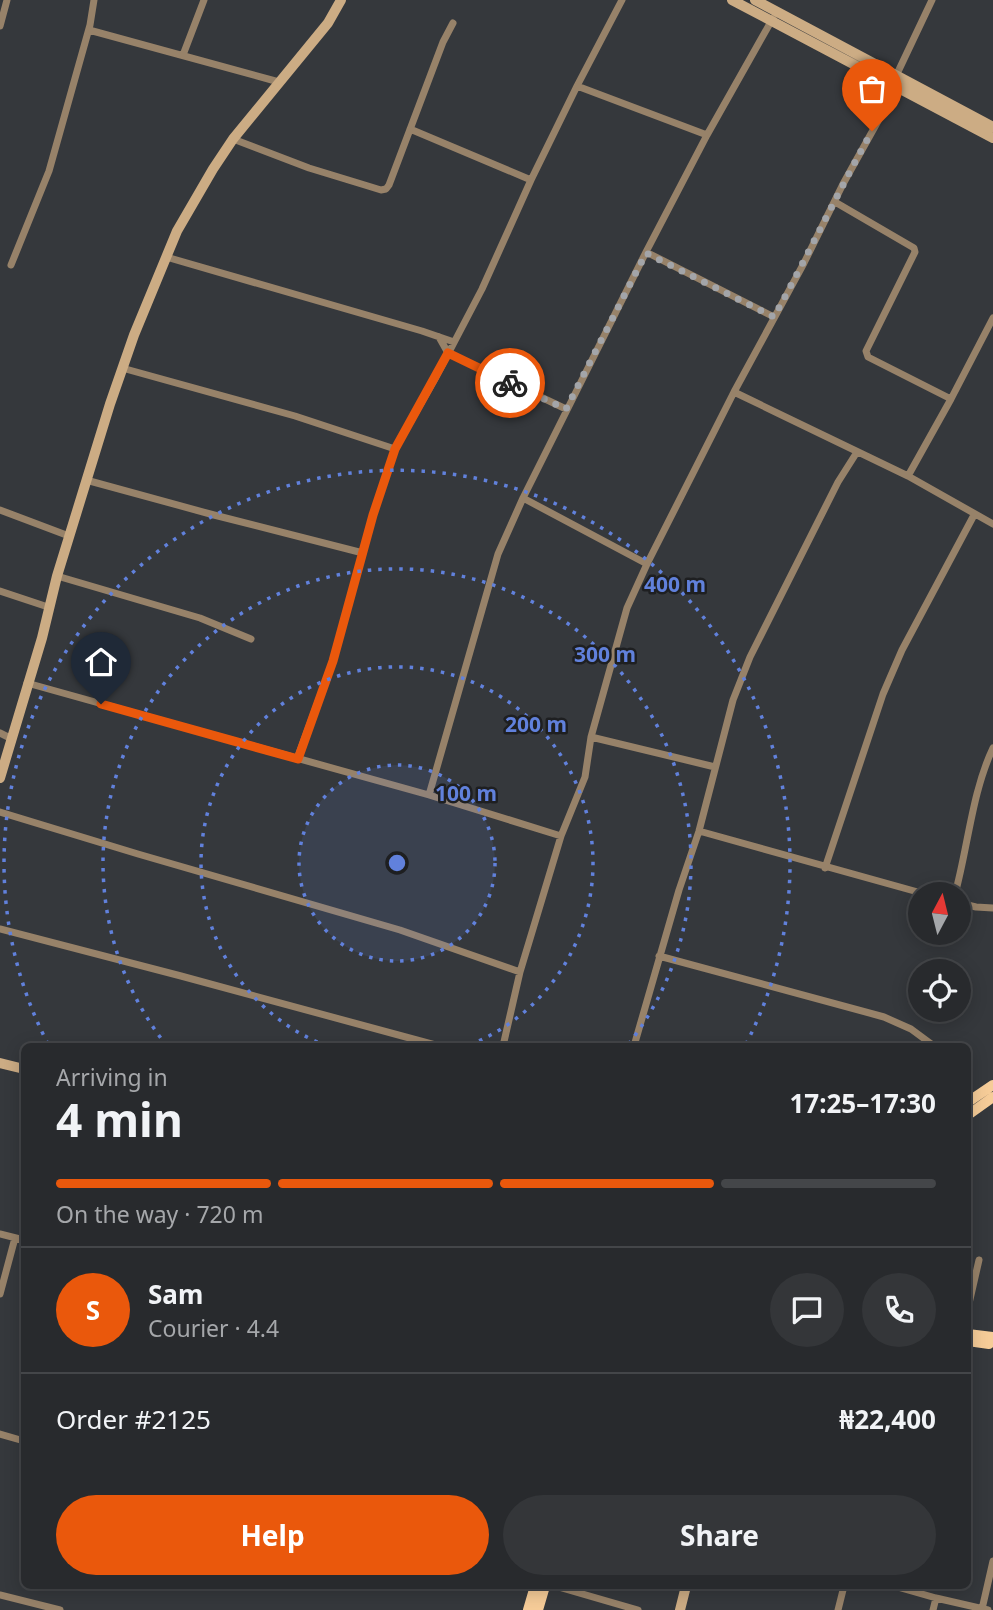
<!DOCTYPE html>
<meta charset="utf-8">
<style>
body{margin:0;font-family:"Noto Sans",sans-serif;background:#343639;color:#f1f3f6;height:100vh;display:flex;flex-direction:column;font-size:26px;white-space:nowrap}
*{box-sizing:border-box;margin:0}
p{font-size:23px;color:#a5a7aa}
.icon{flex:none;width:38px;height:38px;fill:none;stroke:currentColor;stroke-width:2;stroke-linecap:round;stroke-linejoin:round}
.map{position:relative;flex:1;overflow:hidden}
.side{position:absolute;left:21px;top:1043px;width:950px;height:546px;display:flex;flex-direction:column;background:#282a2d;border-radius:10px;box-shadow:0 4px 18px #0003,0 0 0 2px #444649}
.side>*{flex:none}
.needle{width:46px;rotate:7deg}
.buttons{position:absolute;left:908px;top:882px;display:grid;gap:14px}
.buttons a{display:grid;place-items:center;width:63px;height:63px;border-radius:50%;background:#282a2d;box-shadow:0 4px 18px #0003,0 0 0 2px #444649;font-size:35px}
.pin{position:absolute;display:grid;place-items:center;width:60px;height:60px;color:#fff;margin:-72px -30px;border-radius:50% 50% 50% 0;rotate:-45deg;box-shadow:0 0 7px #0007}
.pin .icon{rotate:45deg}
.courier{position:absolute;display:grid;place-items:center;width:70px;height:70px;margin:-35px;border:5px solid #ea580c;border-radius:50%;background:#fff;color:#222;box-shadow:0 2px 9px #0007}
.overview em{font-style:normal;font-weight:700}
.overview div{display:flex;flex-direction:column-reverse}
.overview{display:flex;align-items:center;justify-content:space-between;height:119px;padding:0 35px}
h1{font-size:46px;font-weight:700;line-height:52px}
.bar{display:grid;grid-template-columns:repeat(4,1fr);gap:10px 7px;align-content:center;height:84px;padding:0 35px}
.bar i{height:9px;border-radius:5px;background:#444649}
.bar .active{background:#ea580c}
.bar p{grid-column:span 4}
.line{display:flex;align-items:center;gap:18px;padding:0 35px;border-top:2px solid #444649}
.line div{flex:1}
.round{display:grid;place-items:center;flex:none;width:74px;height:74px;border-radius:37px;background:#343639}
.cta{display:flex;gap:14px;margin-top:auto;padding:14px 35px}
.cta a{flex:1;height:80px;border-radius:42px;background:#ea580c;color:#fff;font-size:28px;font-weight:700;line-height:80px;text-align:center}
.cta a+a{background:#343639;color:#f1f3f6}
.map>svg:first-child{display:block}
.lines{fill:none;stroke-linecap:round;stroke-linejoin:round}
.street{stroke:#978269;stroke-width:7}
.secondary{stroke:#ccac84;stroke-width:10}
.primary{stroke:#f6cc98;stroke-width:10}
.done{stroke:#a3a5a9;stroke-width:7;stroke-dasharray:0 12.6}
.route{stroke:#ea580c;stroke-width:9}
.ring{fill:none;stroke:#6181dc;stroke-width:3.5;stroke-dasharray:3.5 7}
.centre{fill:#6181dc;stroke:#1e1f21;stroke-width:3.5}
.ring-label{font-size:21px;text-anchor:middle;font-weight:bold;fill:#6181dc;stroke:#1e1f21;stroke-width:5;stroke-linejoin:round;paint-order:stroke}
</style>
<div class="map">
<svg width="993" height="1610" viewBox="0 0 993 1610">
<rect width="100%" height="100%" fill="#35383c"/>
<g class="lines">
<path class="street" d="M0,26L7,0
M89,30L279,82
M183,55L204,0
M896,76L932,0
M577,86L707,135
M410,129L531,180
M233,139L309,168L368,186L381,190L386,189L389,185L443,42L453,23
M835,202L914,248L915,252L866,351L868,357L951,399
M646,252L774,317
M166,257L422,331L454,342
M11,265L49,171L90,25L94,0
M439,337L448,353L566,409
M122,368L295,416L395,449
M734,392L908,476L993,524
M908,476L951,399L993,318
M86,480L214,515L363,553
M523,498L647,564
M0,510L69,536
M57,576L200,618L251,639
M0,591L48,607
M27,683L429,795L561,836
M0,733L12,739
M591,737L715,767
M297,759L333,661L373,515L395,449L436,377L482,289L531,180L577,86L622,0
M429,795L498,554L523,498L646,252L707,135L773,18
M0,812L138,854L400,930L520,972
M699,831L925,894
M825,868L883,694L902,650L974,515
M955,894C968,847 972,792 993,748
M959,903L976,907L993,908
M0,929L181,976L439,1046
M659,956L884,1017L911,1029L934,1046
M503,1046L520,972L561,836L585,777L591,737L627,608L647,564L734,392L804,263L843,184L897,87
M634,1046L679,890L699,831L733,700L750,657L838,482L857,452
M0,1234L24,1240
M0,1294L15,1238
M968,1308L979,1260
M0,1434L24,1441
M555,1586L638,1610
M894,1586L936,1598L988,1610
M0,1595L60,1610
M982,1609L993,1561
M838,1610L844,1586
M933,1610L936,1598"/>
<path class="secondary" d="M732,0L993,138
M755,0L993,127
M0,778L42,638L57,576L110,404L134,335L177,231L213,169L233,139L328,23L341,0
M0,1063L24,1069
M680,1610L686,1586"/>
<path class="primary" d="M968,1102L993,1085
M968,1115L993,1097
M968,1334L993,1337
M968,1341L989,1344
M528,1610L535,1586
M538,1610L545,1586"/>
</g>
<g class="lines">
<path class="done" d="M510,383L566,409L646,253L774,317C808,255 838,192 872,131"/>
<path class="route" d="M101,704L298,759L333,661L373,515L395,449L448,353L510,383"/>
</g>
<circle cx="397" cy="863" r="98" fill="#6181dc" fill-opacity=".12"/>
<g class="ring">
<circle cx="397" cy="863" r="98"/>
<path d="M327 1046A196 196 0 1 1 467 1046"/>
<path d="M167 1046A294 294 0 1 1 627 1046"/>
<path d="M48 1044A393 393 0 1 1 746 1044"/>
</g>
<circle cx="397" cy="863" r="10" class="centre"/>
<g class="ring-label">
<text x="675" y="592">400 m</text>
<text x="605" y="662">300 m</text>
<text x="536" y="732">200 m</text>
<text x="466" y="801">100 m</text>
</g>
</svg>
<div class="buttons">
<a><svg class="needle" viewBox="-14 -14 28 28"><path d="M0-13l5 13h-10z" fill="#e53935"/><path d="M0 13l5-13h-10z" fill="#a5a7aa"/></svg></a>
<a><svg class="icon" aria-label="locate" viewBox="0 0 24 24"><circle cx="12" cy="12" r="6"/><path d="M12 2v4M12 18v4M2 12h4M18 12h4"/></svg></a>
</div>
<div class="pin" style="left:872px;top:131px;background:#ea580c"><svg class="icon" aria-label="bag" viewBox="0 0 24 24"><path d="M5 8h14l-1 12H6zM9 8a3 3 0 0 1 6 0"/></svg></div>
<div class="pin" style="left:101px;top:704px;background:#1f2937"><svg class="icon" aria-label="home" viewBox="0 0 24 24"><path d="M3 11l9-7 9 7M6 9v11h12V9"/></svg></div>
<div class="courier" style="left:510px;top:383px"><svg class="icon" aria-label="bike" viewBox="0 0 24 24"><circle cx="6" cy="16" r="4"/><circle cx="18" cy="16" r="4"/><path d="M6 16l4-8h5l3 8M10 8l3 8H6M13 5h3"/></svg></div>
<section class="side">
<div class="overview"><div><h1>4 min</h1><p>Arriving in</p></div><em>17:25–17:30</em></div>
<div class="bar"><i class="active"></i><i class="active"></i><i class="active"></i><i></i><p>On the way · 720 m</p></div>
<div class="line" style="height:126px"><b class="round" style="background:#ea580c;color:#fff">S</b><div><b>Sam</b><p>Courier · 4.4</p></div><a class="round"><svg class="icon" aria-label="chat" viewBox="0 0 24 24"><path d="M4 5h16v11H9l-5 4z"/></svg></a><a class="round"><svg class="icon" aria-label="phone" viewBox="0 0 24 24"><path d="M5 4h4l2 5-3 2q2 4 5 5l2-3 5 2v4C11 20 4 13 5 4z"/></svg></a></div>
<div class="line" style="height:91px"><div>Order #2125</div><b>₦22,400</b></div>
<div class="cta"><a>Help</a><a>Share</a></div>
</section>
</div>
